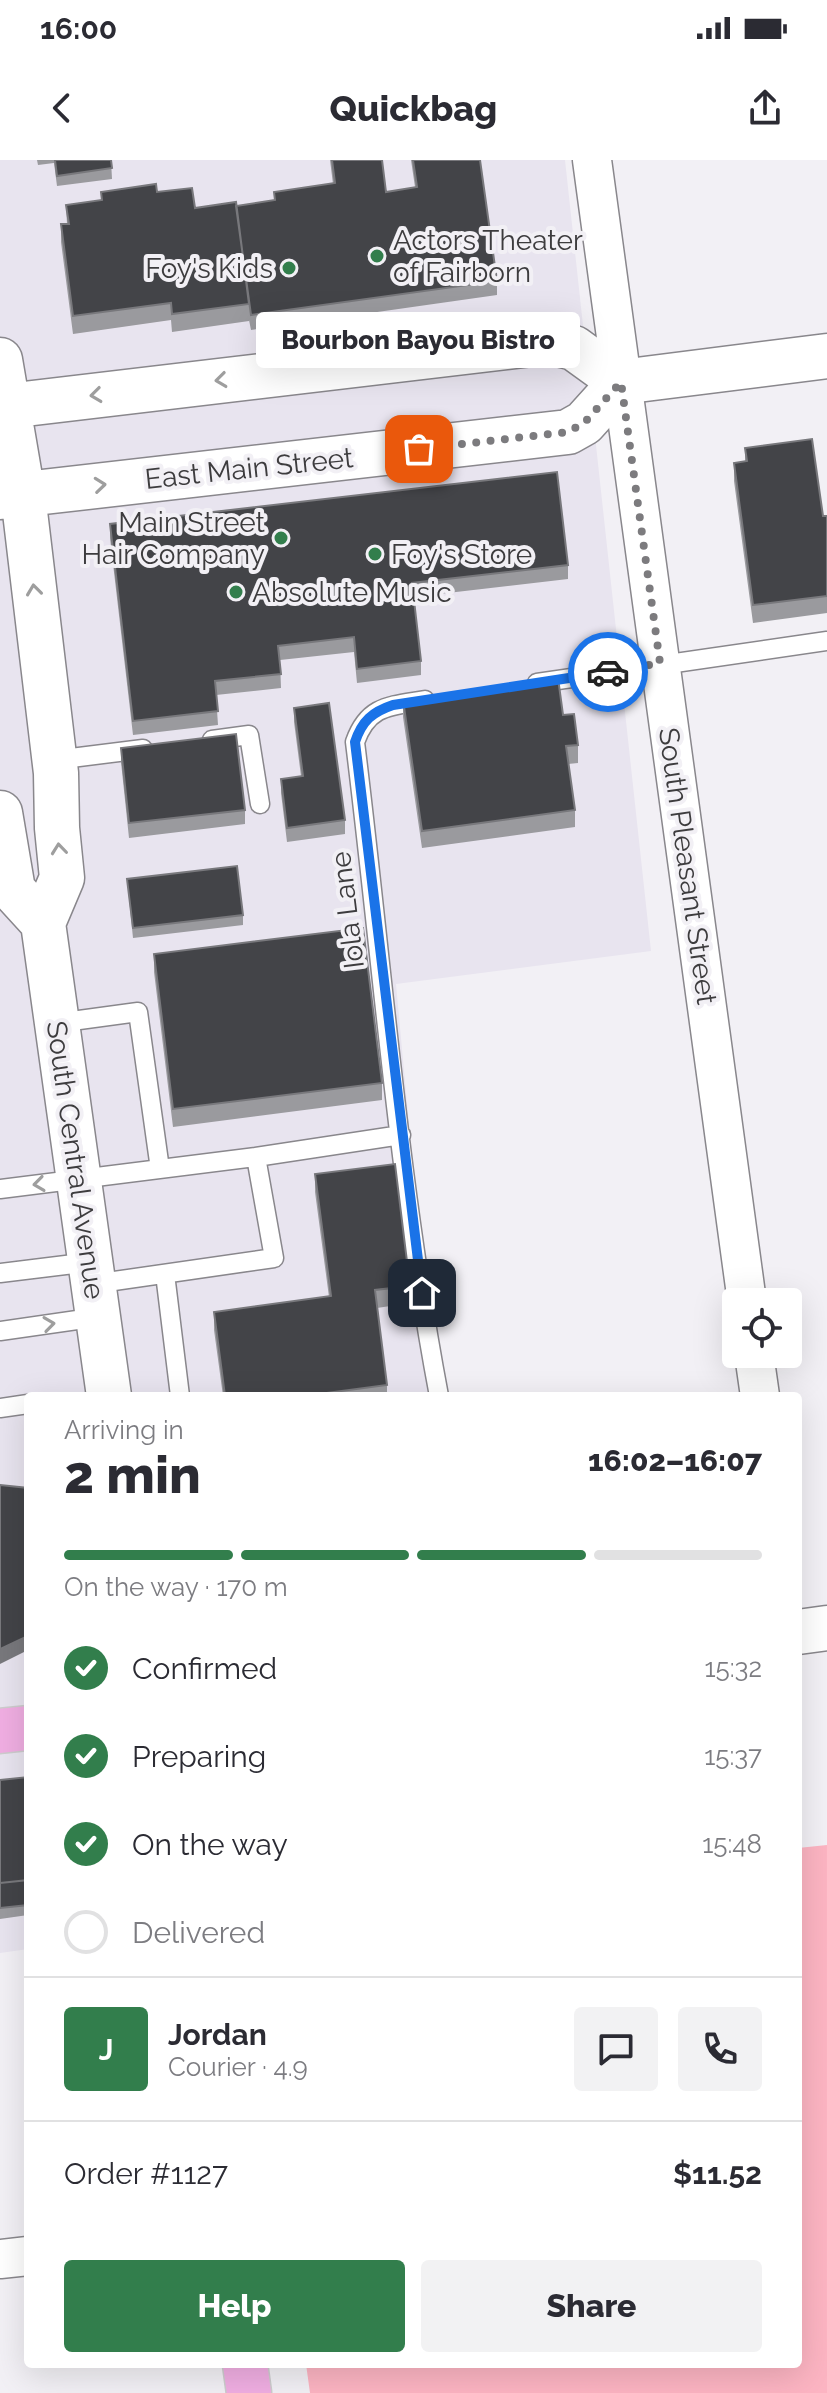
<!DOCTYPE html>
<meta charset="utf-8">
<style>
body{margin:0;font-family:Raleway,sans-serif;background:#f2f2f3;color:#2b2b33;height:100vh;display:flex;flex-direction:column;font-size:30px;white-space:nowrap}
*{box-sizing:border-box;margin:0}
p{font-size:26px;color:#7c7c81}
.icon{flex:none;width:44px;height:44px;fill:none;stroke:currentColor;stroke-width:2;stroke-linecap:round;stroke-linejoin:round}
.map{position:relative;flex:1;overflow:hidden}
.panel{position:absolute;left:24px;top:1232px;width:778px;height:976px;display:flex;flex-direction:column;background:#fff;border-radius:8px;box-shadow:0 8px 32px #0002}
.panel>*{flex:none}
.controls{position:absolute;left:722px;top:1128px;display:grid;gap:16px}
.controls a{display:grid;place-items:center;width:80px;height:80px;border-radius:8px;background:#fff;box-shadow:0 8px 32px #0002;font-size:40px}
.pin{position:absolute;display:grid;place-items:center;width:68px;height:68px;color:#fff;margin:-34px;border-radius:16px;box-shadow:0 4px 12px #0006}
.courier{position:absolute;display:grid;place-items:center;width:80px;height:80px;margin:-40px;border:6px solid #1a73e8;border-radius:50%;background:#fff;color:#222;box-shadow:0 2px 10px #0007}
.bubble{position:absolute;height:56px;border-radius:8px;background:#fff;box-shadow:0 8px 32px #0002;font-size:26px;font-weight:800;line-height:56px;text-align:center}
.summary em{font-style:normal;font-weight:800}
.summary div{display:flex;flex-direction:column-reverse}
.summary{display:flex;align-items:center;justify-content:space-between;height:136px;padding:0 40px}
h1{font-size:52px;font-weight:800;line-height:60px}
.bar{display:grid;grid-template-columns:repeat(4,1fr);gap:12px 8px;align-content:center;height:96px;padding:0 40px}
.bar i{height:10px;border-radius:6px;background:#e1e1e2}
.bar .on{background:#327e4c}
.bar p{grid-column:span 4}
.line{display:flex;align-items:center;gap:20px;padding:0 40px;border-top:2px solid #e1e1e2}
.line div{flex:1}
.round{display:grid;place-items:center;flex:none;width:84px;height:84px;border-radius:8px;background:#f2f2f3}
ol{padding:0 40px;list-style:none}
li{display:flex;align-items:center;gap:24px;height:88px}
li p{margin-inline-start:auto}
li .icon{padding:8px;border-radius:50%;background:#327e4c;color:#fff;stroke-width:4}
li:last-child{color:#7c7c81}
li i{width:44px;height:44px;border:4px solid #e1e1e2;border-radius:50%}
.button{display:flex;gap:16px;margin-top:auto;padding:16px 40px}
.button a{flex:1;height:92px;border-radius:8px;background:#327e4c;color:#fff;font-size:32px;font-weight:800;line-height:92px;text-align:center}
.button a+a{background:#f2f2f3;color:#2b2b33}
.status{display:flex;justify-content:space-between;align-items:center;height:56px;padding:0 40px;background:#fff;direction:ltr}
.status svg{height:22px;fill:currentColor}
header{display:flex;justify-content:space-between;align-items:center;height:104px;padding:0 40px;background:#fff;font-size:36px;font-weight:800}
.map>svg:first-child{display:block}
.built{fill:#e8e4ef}
.green{fill:#fcb4c2}
.lines{fill:none;stroke-linecap:round;stroke-linejoin:round}
.lane-casing{stroke:#89878c;stroke-width:21}
.street-casing{stroke:#89878c;stroke-width:41}
.secondary-casing{stroke:#89878c;stroke-width:47}
.primary-casing{stroke:#cdcccd;stroke-width:47}
.lane{stroke:#fff;stroke-width:18}
.street{stroke:#fff;stroke-width:38}
.secondary{stroke:#fff;stroke-width:44}
.primary{stroke:#f0aee2;stroke-width:44}
.wall{fill:#9a9a9e}
.shaded-wall{fill:#78787c}
.building{fill:#434448;stroke:#78787c;stroke-width:2}
.oneway{stroke:#9e9e9e}
.done{stroke:#7c7b7e;stroke-width:8;stroke-dasharray:0 14.4}
.route{stroke:#1a73e8;stroke-width:10}
.poi-dot{fill:#327e4c;stroke:#f2f0f5;stroke-width:3}
.labels{text-anchor:middle;stroke-width:8;stroke-linejoin:round;paint-order:stroke}
.poi-label{font-size:28px;fill:#3d3c3e;stroke:#f2f0f5;text-anchor:start}
.street-label{font-size:28px;fill:#3d3c3e;stroke:#f2f0f5}
</style>
<div class="status"><b>16:00</b><svg viewBox="0 0 49 12"><path d="M0 12V9h3v3zM5 12V6h3v6zM10 12V3h3v9zM15 12V0h3v12zM26 1h20v11H26zM47 4h2v5h-2z"/></svg></div>
<header><svg class="icon" aria-label="back" viewBox="0 0 24 24"><path d="M15 5l-7 7 7 7"/></svg>Quickbag<svg class="icon" aria-label="share" viewBox="0 0 24 24"><path d="M12 15V3M7 8l5-5 5 5M5 13v7h14v-7"/></svg></header>
<div class="map">
<svg width="827" height="2233" viewBox="0 0 827 2233">
<rect width="100%" height="100%" fill="#f2f0f5"/>
<path class="built" d="M0,0H565L651,791L396,824L434,1236H28V1789L0,1793Z"/>
<path class="green" d="M827,1685V2233H310L306,2204H798V1688Z"/>
<g class="lines">
<g class="lane-casing">
<path id="lane" d="M537,523L827,481
M425,540C390,546 368,545 355,582C382,800 398,1020 439,1236
M212,580L249,575L260,644
M55,600L143,589
M57,863L138,852L160,1009
M256,997L401,975
M0,1029L256,997L274,1098L93,1124
M0,1113L90,1102
M165,1114L180,1236
M0,1171L98,1157
M0,1248L28,1244"/>
</g>
<g class="street-casing">
<path id="street" d="M592,0L747,1142
M754,1194L760,1236
M0,2099L28,2096"/>
</g>
<g class="secondary-casing">
<path id="secondary" d="M0,200L23,335L56,613L57,668L62,718L43,763L109,1236
M0,247L549,182L574,188L621,222
M0,337L568,272L584,263L621,222L827,196
M0,653L13,730L43,763
M798,1472L827,1468"/>
</g>
<g class="primary-casing">
<path id="primary" d="M0,1571L28,1568
M245,2204L249,2233"/>
</g>
<use href="#lane" class="lane"/>
<use href="#street" class="street"/>
<use href="#secondary" class="secondary"/>
<use href="#primary" class="primary"/>
</g>
<path class="wall" d="M37,0H111L112,19L57,26L54,3L38,5Z
M330,0H382L386,32L415,27L411,0H480L497,121V135L251,170L249,160V161L172,172L171,160L73,174L61,82V64H67L66,45L101,40V32H157L195,48L236,46L274,40V32L333,24Z
M745,288L823,356H827V453L753,463L734,321V303L745,302Z
M110,364L568,405V419L413,437L421,501V515L357,523L354,492L280,500L281,528L216,535L218,565L133,575L110,378Z
M403,540L563,555L578,585V603L568,604L575,650V667L422,688L403,557Z
M294,548L345,660V674L287,682L281,633V619L301,616L294,562Z
M121,588L245,650V664L129,678L121,602Z
M127,719L243,755V765L133,778Z
M154,794L382,923V940L173,967L154,812Z
M315,1014L410,1126V1143L377,1148L387,1225V1236H223L214,1170V1152L329,1137L315,1032Z
M28,1617V1755L0,1759V1620Z"/>
<path class="shaded-wall" d="M28,1476V1490L0,1504V1489Z"/>
<path class="building" d="M55,0H111L112,8L57,16Z
M332,0H382L386,32L417,27L413,0H480L497,121L251,155L236,46L275,40L274,32L335,23Z
M156,24L157,32L192,28L195,48L236,42L249,144L172,154L171,143L73,156L61,64H69L66,45L102,40L101,32Z
M812,279L823,356H827V436L753,445L734,303L747,301L745,288Z
M557,312L568,405L412,423L421,501L357,509L354,477L278,486L281,514L215,521L218,551L133,561L110,364Z
M558,518L563,555L574,554L578,585L566,586L575,650L422,671L403,540Z
M329,543L345,660L287,668L281,619L303,616L294,548Z
M236,574L245,650L129,663L121,588Z
M237,706L243,755L133,768L127,719Z
M363,768L382,923L173,949L154,794Z
M395,1004L410,1126L375,1130L387,1225L304,1236H225L214,1152L331,1136L315,1014Z
M0,1325L28,1328V1476L0,1489Z
M28,1617V1720L0,1723V1620Z
M28,1720V1745L0,1748V1723Z"/>
<defs><path id="oneway-chevron" d="M-2-3.5L2.5 0L-2 3.5" fill="none" stroke-width="1.6" stroke-linecap="round" stroke-linejoin="round" transform="scale(2)"/></defs>
<g class="oneway">
<use href="#oneway-chevron" transform="translate(221 220) rotate(173)"/>
<use href="#oneway-chevron" transform="translate(96 235) rotate(173)"/>
<use href="#oneway-chevron" transform="translate(100 325) rotate(-6)"/>
<use href="#oneway-chevron" transform="translate(34 430) rotate(-97)"/>
<use href="#oneway-chevron" transform="translate(59 689) rotate(-96)"/>
<use href="#oneway-chevron" transform="translate(39 1024) rotate(172)"/>
<use href="#oneway-chevron" transform="translate(49 1164) rotate(-8)"/>
</g>
<g class="lines">
<path class="done" d="M419,289L568,272L584,263L621,222L660,503L608,512"/>
<path class="route" d="M422,1133L355,582C362,561 372,552 393,545L608,512"/>
</g>
<g class="poi-dot">
<circle cx="377" cy="96" r="8"/>
<circle cx="289" cy="108" r="8"/>
<circle cx="281" cy="378" r="8"/>
<circle cx="375" cy="394" r="8"/>
<circle cx="236" cy="432" r="8"/>
</g>
<g class="labels">
<g class="poi-label">
<text x="393" y="90">Actors Theater<tspan x="393" dy="32">of Fairborn</tspan></text>
<text x="273" y="118" text-anchor="end">Foy's Kids</text>
<text x="265" y="372" text-anchor="end">Main Street<tspan x="265" dy="32">Hair Company</tspan></text>
<text x="391" y="404">Foy's Store</text>
<text x="252" y="442">Absolute Music</text>
</g>
<g class="street-label">
<text transform="translate(249 308) rotate(-6)" y="10">East Main Street</text>
<text transform="translate(688 706) rotate(82)" y="10">South Pleasant Street</text>
<text transform="translate(347 750) rotate(-97)" y="10">Iola Lane</text>
<text transform="translate(76 1000) rotate(82)" y="10">South Central Avenue</text>
</g>
</g>
</svg>
<div class="controls">
<a><svg class="icon" aria-label="locate" viewBox="0 0 24 24"><circle cx="12" cy="12" r="6"/><path d="M12 2v4M12 18v4M2 12h4M18 12h4"/></svg></a>
</div>
<div class="pin" style="left:419px;top:289px;background:#ea580c"><svg class="icon" aria-label="bag" viewBox="0 0 24 24"><path d="M5 8h14l-1 12H6zM9 8a3 3 0 0 1 6 0"/></svg></div>
<div class="pin" style="left:422px;top:1133px;background:#1f2937"><svg class="icon" aria-label="home" viewBox="0 0 24 24"><path d="M3 11l9-7 9 7M6 9v11h12V9"/></svg></div>
<div class="courier" style="left:608px;top:512px"><svg class="icon" aria-label="car" viewBox="0 0 24 24"><path d="M5 17H2v-5l4-1 3-4h7l3 4 3 1v5h-3M9 17h6M6 11h13"/><circle cx="7" cy="17" r="2"/><circle cx="17" cy="17" r="2"/></svg></div>
<div class="bubble" style="left:256px;top:152px;width:324px">Bourbon Bayou Bistro</div>
<section class="panel">
<div class="summary"><div><h1>2 min</h1><p>Arriving in</p></div><em>16:02–16:07</em></div>
<div class="bar"><i class="on"></i><i class="on"></i><i class="on"></i><i></i><p>On the way · 170 m</p></div>
<ol>
<li><svg class="icon" aria-label="check" viewBox="0 0 24 24"><path d="M5 12l5 5 9-10"/></svg>Confirmed<p>15:32</p></li>
<li><svg class="icon" aria-label="check" viewBox="0 0 24 24"><path d="M5 12l5 5 9-10"/></svg>Preparing<p>15:37</p></li>
<li><svg class="icon" aria-label="check" viewBox="0 0 24 24"><path d="M5 12l5 5 9-10"/></svg>On the way<p>15:48</p></li>
<li><i></i>Delivered</li>
</ol>
<div class="line" style="height:144px"><b class="round" style="background:#327e4c;color:#fff">J</b><div><b>Jordan</b><p>Courier · 4.9</p></div><a class="round"><svg class="icon" aria-label="chat" viewBox="0 0 24 24"><path d="M4 5h16v11H9l-5 4z"/></svg></a><a class="round"><svg class="icon" aria-label="phone" viewBox="0 0 24 24"><path d="M5 4h4l2 5-3 2q2 4 5 5l2-3 5 2v4C11 20 4 13 5 4z"/></svg></a></div>
<div class="line" style="height:104px"><div>Order #1127</div><b>$11.52</b></div>
<div class="button"><a>Help</a><a>Share</a></div>
</section>
</div>
